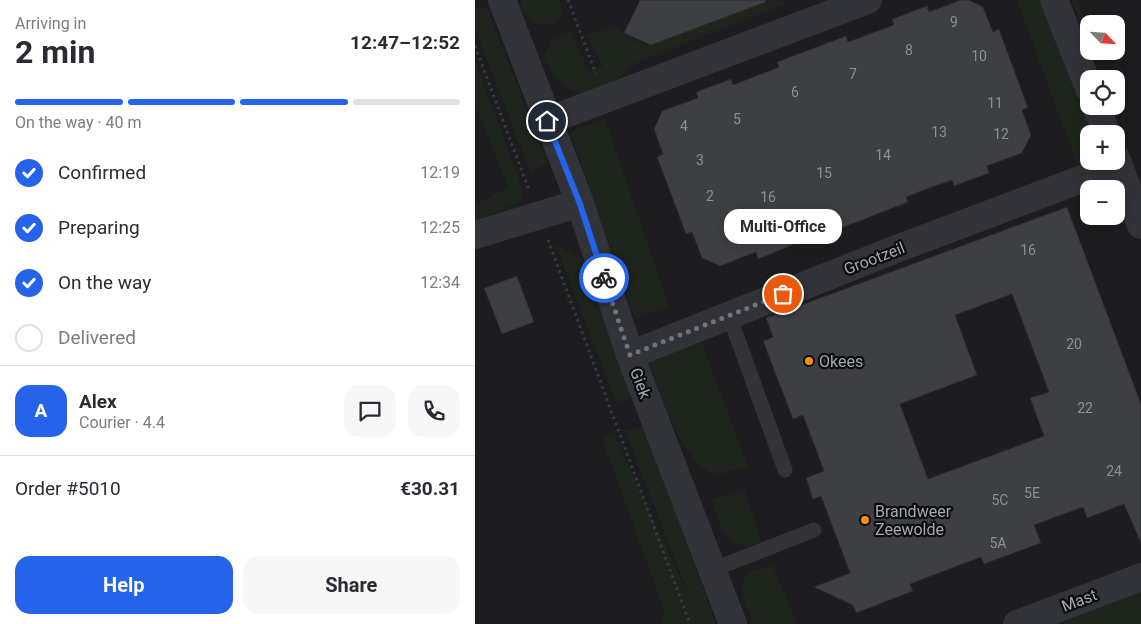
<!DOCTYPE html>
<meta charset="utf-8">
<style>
body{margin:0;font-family:Roboto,sans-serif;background:#f7f7f7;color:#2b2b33;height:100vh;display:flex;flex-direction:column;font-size:19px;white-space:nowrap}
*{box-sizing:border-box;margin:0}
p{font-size:16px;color:#7c7c81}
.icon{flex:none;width:28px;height:28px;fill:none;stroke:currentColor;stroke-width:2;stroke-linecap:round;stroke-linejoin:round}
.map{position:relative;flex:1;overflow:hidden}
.details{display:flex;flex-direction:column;background:#fff;width:475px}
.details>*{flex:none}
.needle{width:32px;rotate:115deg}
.buttons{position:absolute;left:605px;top:15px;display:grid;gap:10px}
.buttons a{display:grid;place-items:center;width:45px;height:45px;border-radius:10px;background:#fff;box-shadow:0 2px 12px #0003;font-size:25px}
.pin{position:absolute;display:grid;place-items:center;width:42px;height:42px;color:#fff;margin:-21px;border:2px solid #fff;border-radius:50%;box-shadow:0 1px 5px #0007}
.courier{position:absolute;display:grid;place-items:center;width:50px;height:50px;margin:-25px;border:4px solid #2563eb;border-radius:50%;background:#fff;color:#222;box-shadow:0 1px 6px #0007}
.bubble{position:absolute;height:35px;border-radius:15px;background:#fff;box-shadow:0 2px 12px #0003;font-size:16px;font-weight:700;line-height:35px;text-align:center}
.head em{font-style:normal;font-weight:700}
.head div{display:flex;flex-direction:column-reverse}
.head{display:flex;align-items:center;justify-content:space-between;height:85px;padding:0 15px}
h1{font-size:32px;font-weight:700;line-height:38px}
.bar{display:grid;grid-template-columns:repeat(4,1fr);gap:8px 5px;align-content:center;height:60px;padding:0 15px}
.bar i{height:6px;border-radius:4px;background:#e1e1e2}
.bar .active{background:#2563eb}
.bar p{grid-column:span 4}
.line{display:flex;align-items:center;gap:12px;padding:0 15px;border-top:1px solid #e1e1e2}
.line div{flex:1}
.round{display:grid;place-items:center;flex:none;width:52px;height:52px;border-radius:15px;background:#f7f7f7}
ol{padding:0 15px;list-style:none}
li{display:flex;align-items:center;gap:15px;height:55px}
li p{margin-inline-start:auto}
li .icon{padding:5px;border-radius:50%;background:#2563eb;color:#fff;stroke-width:4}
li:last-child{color:#7c7c81}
li i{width:28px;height:28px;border:2px solid #e1e1e2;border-radius:50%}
.primary-button{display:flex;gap:10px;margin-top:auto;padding:10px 15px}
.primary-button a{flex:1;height:58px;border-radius:15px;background:#2563eb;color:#fff;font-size:20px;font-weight:700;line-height:58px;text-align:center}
.primary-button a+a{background:#f7f7f7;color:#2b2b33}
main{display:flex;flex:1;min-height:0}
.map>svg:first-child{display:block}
.built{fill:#1d1d20;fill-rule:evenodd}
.green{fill:#1d251d}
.building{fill:#3d3f43;stroke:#2b2b2f;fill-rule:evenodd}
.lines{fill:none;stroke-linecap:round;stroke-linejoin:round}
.path{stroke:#373b3f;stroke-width:3;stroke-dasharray:2.5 4;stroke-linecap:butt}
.lane{stroke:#313338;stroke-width:15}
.street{stroke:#313338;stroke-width:28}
.done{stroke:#6f747b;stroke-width:5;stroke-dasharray:0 9}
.route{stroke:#2563eb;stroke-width:6}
.poi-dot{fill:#ff8e1c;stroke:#0c0c0d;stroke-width:2}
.labels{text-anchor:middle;stroke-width:4.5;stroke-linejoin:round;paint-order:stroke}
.number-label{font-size:14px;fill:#888f98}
.street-label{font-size:16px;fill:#a1aab4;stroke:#0c0c0d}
.poi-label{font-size:16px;fill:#a1aab4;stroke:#0c0c0d;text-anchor:start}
</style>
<main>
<section class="details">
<div class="head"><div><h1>2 min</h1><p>Arriving in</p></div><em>12:47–12:52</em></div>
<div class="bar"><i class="active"></i><i class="active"></i><i class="active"></i><i></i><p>On the way · 40 m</p></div>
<ol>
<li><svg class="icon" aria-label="check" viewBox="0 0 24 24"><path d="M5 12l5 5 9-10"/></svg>Confirmed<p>12:19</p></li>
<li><svg class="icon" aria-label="check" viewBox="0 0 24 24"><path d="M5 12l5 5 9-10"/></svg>Preparing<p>12:25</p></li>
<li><svg class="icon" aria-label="check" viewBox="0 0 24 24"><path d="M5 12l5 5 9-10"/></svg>On the way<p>12:34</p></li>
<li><i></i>Delivered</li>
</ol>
<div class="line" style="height:90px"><b class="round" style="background:#2563eb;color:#fff">A</b><div><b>Alex</b><p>Courier · 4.4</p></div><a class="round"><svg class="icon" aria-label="chat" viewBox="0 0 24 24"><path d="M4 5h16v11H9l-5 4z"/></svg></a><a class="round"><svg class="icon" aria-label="phone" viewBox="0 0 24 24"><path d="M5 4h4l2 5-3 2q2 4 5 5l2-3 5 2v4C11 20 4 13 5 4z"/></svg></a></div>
<div class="line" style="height:65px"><div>Order #5010</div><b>€30.31</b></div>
<div class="primary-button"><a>Help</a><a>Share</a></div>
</section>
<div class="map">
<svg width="666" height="624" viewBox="0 0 666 624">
<rect width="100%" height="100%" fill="#111112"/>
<path class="built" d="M0,0H666V615L642,624H0ZM614,24H641V51H614ZM614,79H641V106H614ZM614,134H641V161H614ZM614,189H641V216H614Z"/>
<path class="green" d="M46,0H84L89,16L77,25L60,24L45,10Z
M298,0H309L310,4L154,66C146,82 128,84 116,96C90,90 80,82 68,57L77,38L95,31L114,71L128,66L111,35L137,26L170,46Z
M542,0H570L613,121C615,137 616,153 602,165Z
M597,0H602L610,22L619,17L622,24H614V44Z
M12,7L72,163L56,174L0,29V8Z
M0,60L48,190L47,201L0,221V204L33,188L0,103Z
M130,119L194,306L160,319L95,132Z
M81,245L107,258L159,398L141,402Z
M226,341L273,466L239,476C201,452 189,401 173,361Z
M170,426L241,624H186L189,610L127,438L139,434L218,606L150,431Z
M269,489L286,540L277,545L260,544L246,530L237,500Z
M298,566L322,624H279C270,603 259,591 275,570Z
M666,592V624H582Z"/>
<path class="building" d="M165,0H290L291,2L176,45L149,33Z
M486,0H494L508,7L518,32L524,29L553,108L547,110L556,135L547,153L512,166L514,173L479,186L477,180L454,188L431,197L433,202L364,229L362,223L339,231L316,240L318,245L283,259L281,252L245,266L227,258L217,232L211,234L182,157L188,154L179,129L187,111L223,98L221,92L256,79L258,85L304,67L302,62L371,36L373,42L419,25L417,19L452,6L454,12Z
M592,207L666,404V543L649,504L612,518L608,507L559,525L566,543L509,564L506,557L435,584L438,591L381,613L378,605L339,587L375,573L346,496L338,499L331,478L349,471L328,415L318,419L288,341L298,337L291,318ZM537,294L574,392L555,398L569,436L453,479L425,404L502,375L480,315Z
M42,276L59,322L27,334L9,288Z"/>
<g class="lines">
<path class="path" d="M93,0L121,74
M0,46L54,190
M73,240L215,624"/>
<path class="lane" d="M254,315L310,470
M237,570L339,530"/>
<path class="street" d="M27,0L105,203L155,355L258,624
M579,0L614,88
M621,106L632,134
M72,121L393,0
M641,158L666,225
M0,235L105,203
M155,355L416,251L644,165
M542,624L666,577"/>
</g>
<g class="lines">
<path class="done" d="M129,278L155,355L308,294"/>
<path class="route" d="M72,121L105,204L129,278"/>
</g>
<g class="poi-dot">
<circle cx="334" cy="361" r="5"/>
<circle cx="390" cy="520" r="5"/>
</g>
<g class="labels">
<g class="number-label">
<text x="479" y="27">9</text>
<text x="434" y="55">8</text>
<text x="504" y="61">10</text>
<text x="378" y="79">7</text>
<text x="320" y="97">6</text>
<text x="520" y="108">11</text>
<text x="262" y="124">5</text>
<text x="209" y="131">4</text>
<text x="464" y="137">13</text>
<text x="526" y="139">12</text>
<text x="408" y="160">14</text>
<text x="225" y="165">3</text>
<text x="349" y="178">15</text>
<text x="235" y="201">2</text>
<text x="293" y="202">16</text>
<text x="553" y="255">16</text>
<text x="599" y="349">20</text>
<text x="610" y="413">22</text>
<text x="639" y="476">24</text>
<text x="557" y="498">5E</text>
<text x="525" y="505">5C</text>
<text x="523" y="548">5A</text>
</g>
<g class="street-label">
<text transform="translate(399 258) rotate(-21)" y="6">Grootzeil</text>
<text transform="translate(166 383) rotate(69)" y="6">Giek</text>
<text transform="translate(604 600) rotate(-21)" y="6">Mast</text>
</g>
<g class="poi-label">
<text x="344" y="367">Okees</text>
<text x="400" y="517">Brandweer<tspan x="400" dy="18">Zeewolde</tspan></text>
</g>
</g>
</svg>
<div class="buttons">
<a><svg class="needle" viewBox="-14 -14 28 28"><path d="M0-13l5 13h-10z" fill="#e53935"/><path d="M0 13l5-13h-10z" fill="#7c7c81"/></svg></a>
<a><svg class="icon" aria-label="locate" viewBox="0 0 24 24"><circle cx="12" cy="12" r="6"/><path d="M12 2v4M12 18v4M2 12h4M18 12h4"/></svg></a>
<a>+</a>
<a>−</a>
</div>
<div class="pin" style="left:308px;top:294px;background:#ea580c"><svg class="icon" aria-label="bag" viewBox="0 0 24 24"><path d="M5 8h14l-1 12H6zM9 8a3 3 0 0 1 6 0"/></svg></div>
<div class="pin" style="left:72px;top:121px;background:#1f2937"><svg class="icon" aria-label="home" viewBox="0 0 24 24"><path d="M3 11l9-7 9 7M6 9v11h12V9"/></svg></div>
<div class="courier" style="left:129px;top:278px"><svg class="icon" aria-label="bike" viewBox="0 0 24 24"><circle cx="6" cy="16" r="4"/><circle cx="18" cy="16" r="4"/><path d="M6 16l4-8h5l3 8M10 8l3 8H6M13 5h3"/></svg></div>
<div class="bubble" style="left:249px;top:209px;width:118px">Multi-Office</div>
</div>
</main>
